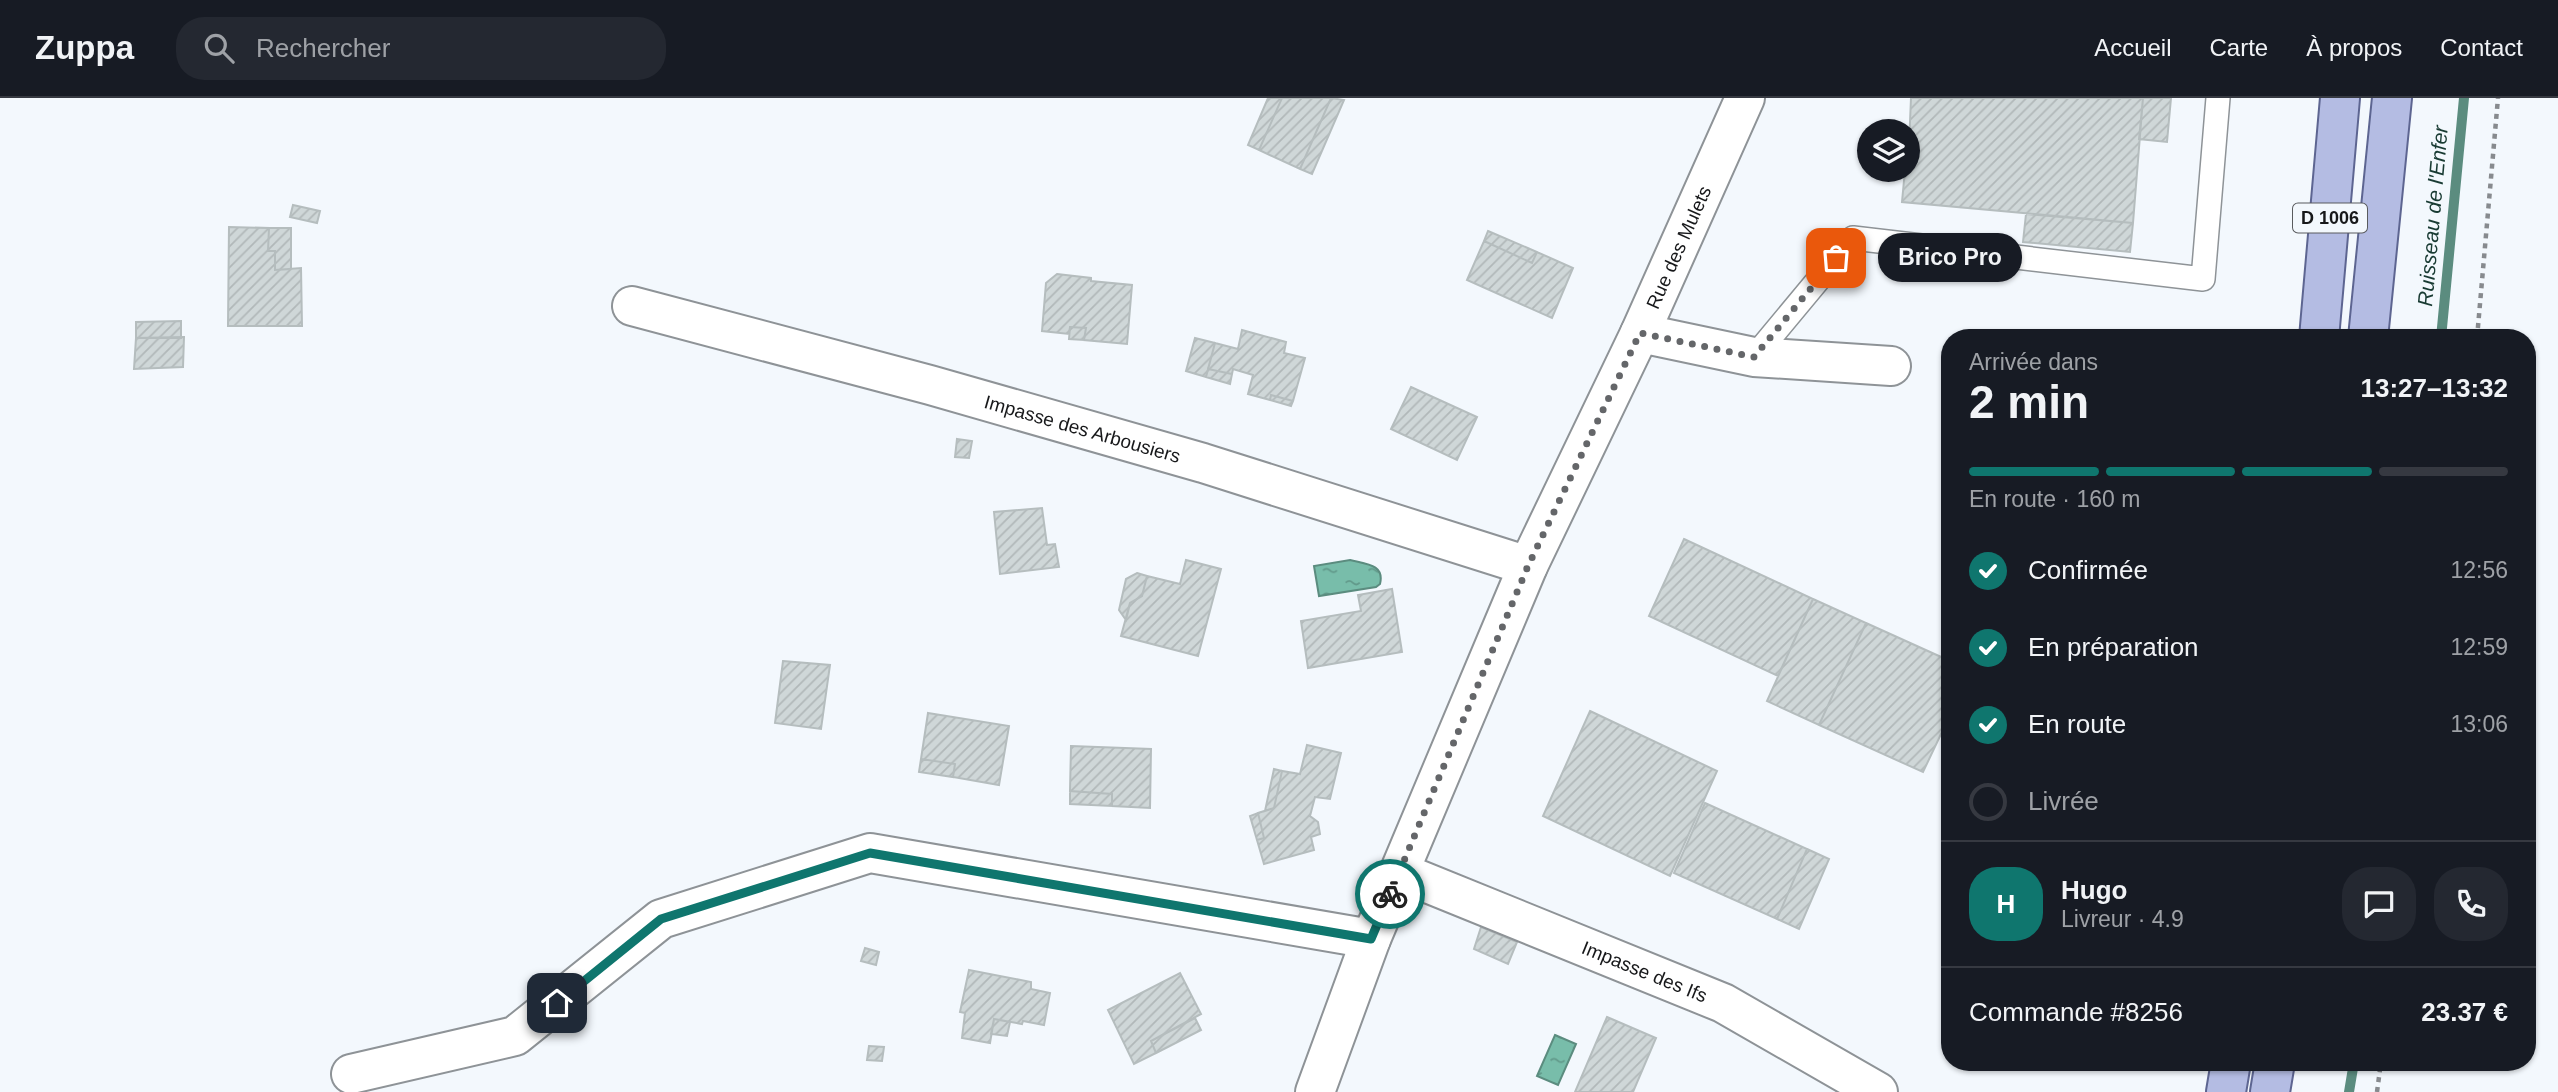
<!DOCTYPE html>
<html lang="fr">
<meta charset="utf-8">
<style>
body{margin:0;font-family:Helvetica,sans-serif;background:#242831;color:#f1f3f6;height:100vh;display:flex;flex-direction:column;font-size:26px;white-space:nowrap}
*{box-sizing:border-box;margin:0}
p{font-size:23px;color:#9ea1a6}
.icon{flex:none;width:38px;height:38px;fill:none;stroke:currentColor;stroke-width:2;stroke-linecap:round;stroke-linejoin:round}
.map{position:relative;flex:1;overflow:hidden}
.side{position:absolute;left:1941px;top:231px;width:595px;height:742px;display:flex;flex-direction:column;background:#171b24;border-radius:28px;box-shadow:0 2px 5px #0004}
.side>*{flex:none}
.buttons{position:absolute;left:1857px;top:21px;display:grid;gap:14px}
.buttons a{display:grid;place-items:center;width:63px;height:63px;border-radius:50%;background:#171b24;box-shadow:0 2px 5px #0004;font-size:35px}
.pin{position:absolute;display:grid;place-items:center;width:60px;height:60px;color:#fff;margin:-30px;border-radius:14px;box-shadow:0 4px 10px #0006}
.courier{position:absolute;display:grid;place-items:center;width:70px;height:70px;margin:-35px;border:5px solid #0f766e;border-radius:50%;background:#fff;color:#222;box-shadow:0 2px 9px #0007}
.bubble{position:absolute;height:49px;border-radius:24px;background:#171b24;box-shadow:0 2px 5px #0004;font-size:23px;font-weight:700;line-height:49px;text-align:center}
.head em{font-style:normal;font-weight:700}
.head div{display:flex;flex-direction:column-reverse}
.head{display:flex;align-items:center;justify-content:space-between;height:119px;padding:0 28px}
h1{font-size:46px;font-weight:700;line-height:52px}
.bar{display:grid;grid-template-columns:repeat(4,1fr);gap:10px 7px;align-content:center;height:84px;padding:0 28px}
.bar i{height:9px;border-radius:5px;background:#363941}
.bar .selected{background:#0f766e}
.bar p{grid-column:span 4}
.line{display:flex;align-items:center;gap:18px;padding:0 28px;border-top:2px solid #363941}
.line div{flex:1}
.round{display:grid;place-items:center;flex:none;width:74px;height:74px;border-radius:28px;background:#242831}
ol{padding:0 28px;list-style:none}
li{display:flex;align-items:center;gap:21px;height:77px}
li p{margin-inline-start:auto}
li .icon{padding:7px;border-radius:50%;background:#0f766e;color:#fff;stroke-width:4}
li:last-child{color:#9ea1a6}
li i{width:38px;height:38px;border:4px solid #363941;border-radius:50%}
header{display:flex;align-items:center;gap:42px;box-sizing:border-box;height:98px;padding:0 35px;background:#171b24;border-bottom:2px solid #363941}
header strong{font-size:33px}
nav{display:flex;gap:38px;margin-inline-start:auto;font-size:24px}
.search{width:490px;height:63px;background:#242831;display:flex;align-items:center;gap:18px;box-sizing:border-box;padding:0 24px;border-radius:28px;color:#9ea1a6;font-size:26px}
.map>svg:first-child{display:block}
.water{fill:url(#water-ripples);stroke:#5b8c7f;stroke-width:2}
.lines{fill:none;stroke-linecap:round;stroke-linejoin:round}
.stream{stroke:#5b8c7f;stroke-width:10}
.building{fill:url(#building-hatch);stroke:#b5bdbe;stroke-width:2}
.lane-casing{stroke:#8e9397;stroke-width:26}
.street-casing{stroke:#8e9397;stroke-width:42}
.primary-casing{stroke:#5d6591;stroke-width:42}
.path{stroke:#878a8e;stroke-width:4.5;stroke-dasharray:5 5;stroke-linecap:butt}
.lane{stroke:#fff;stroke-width:23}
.street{stroke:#fff;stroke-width:38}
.primary{stroke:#b4bce3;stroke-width:38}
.done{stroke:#646669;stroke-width:7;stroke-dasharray:0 12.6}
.route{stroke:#0f766e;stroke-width:9}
.labels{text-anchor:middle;stroke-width:5;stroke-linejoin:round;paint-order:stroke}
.shield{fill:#f3f8fd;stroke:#595b5e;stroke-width:2}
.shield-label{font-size:18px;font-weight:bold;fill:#17181a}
.street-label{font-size:19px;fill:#17181a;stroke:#f3f8fd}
.water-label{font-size:21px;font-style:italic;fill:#193b33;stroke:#f3f8fd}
</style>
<header>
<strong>Zuppa</strong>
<div class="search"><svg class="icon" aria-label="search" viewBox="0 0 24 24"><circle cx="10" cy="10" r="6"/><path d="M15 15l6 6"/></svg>Rechercher</div>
<nav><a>Accueil</a><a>Carte</a><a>À propos</a><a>Contact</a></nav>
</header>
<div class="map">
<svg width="2558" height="994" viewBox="0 0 2558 994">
<defs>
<pattern id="water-ripples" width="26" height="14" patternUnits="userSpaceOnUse" patternTransform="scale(1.75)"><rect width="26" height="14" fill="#78bdaa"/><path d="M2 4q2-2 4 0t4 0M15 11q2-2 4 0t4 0" fill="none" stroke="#61998a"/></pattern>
<pattern id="building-hatch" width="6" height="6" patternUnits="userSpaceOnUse" patternTransform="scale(1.75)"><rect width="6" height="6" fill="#cfd7d8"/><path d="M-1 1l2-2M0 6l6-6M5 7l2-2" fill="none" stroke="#b1b8b9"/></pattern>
</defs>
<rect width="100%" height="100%" fill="#f3f8fd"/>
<path class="water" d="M1350,462C1365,466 1385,466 1380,486L1376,489L1319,498L1314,468Z
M1555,937L1576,946L1558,987L1537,978Z"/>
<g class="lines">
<path class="stream" d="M2441,240L2464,0
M2349,994L2354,964"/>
</g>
<path class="building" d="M1268,0H1282L1259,52L1248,47Z
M1282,0H1331L1300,71L1259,52Z
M1331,0L1344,2L1312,76L1300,71Z
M1911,0H2143L2133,125L1902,104L1905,72H1908Z
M2143,0H2171L2167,44L2139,41Z
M293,107L320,113L317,125L290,119Z
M2026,116L2133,125L2130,154L2023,144Z
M229,129L269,130L268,153H275V172L301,170L302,228H228Z
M269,130H291V171L275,172V153H268Z
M1488,133L1537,154L1532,165L1484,143Z
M1484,143L1532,165L1537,154L1573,170L1552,220L1467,182Z
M1057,176L1091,180V183L1132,187L1127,246L1084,242L1086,230L1070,229L1069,236L1042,233L1046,185Z
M181,223V240H136V224Z
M1070,229L1086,230L1084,242L1069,241Z
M1242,232L1286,244L1284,255L1305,260L1293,303L1271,297L1270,302L1248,296L1253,277L1233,271L1232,276L1208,271L1215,245L1238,251Z
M184,239L183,269L134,271L136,240Z
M1195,240L1215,245L1206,279L1186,273Z
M1208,271L1232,276L1230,286L1206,279Z
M1411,289L1477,319L1457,362L1391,331Z
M1271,297L1293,303L1291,308L1270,302Z
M957,341L972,343L969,360L955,359Z
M1042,410L1047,447L1055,446L1059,469L1000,476L994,414Z
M1684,441L1813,501L1778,578L1649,518Z
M1186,462L1221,471L1198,558L1121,538L1130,505L1142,498L1147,478L1180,486Z
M1137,475L1147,478L1142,498L1130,505L1126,522L1119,512L1126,481Z
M1392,491L1402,554L1308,570L1301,523L1361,513L1358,497Z
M1813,501L1866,525L1819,627L1767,603Z
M1866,525L1950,563V617L1923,674L1819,627Z
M783,563L830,567L821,631L775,625Z
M1590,613L1717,673L1670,778L1543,718Z
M928,615L1009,628L999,687L953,679L955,666L921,661Z
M1307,647L1341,655L1330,701L1315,699L1310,718L1318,724L1320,736L1311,739L1314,752L1264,766L1257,742L1264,740L1258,715L1274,710L1282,673L1300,676Z
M1071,648L1151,651L1150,710L1112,708V696L1070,693Z
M921,661L955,666L953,679L919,674Z
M1274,671L1282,673L1274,710L1265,713Z
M1070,693L1112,696V708L1070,706Z
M1705,705L1807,751L1777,821L1674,775Z
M1258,715L1264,740L1257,742L1250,718Z
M1807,751L1829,761L1799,831L1777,821Z
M1481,829L1517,844L1508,866L1474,851Z
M865,850L879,854L876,867L861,863Z
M969,872L1031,884V891L1050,895L1044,927L1023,923L1022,926L994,921L990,945L962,940L965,915L960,914Z
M1180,875L1201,916L1151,943L1156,955L1134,966L1108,912Z
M1607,919L1656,940L1633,994H1575Z
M1195,920L1201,932L1156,955L1151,943Z
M994,921L1010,924L1007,938L991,936Z
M869,948L884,949L882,963L867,962Z"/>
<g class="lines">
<g class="lane-casing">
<path id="lane" d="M1754,259L1853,140L2203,181L2218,0"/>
</g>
<g class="street-casing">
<g id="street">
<path id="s1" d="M632,208L930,287L1203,365L1528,468"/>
<path d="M1640,235L1754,259L1891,268"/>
<path id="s2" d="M1400,774L1723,905L1878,994"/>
<path d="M351,976L515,938L661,821L870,755L1371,841"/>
<path id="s3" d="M1315,994L1371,841L1528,468L1640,235L1745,0"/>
</g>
</g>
<g class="primary-casing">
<path id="primary" d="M2319,240L2340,0
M2368,240L2392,0
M2226,994L2231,964
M2270,994L2275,964"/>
</g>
<path class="path" d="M2477,240L2498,0
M2377,994L2381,964"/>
<use href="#lane" class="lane"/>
<use href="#street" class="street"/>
<use href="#primary" class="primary"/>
</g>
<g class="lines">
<path class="done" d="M1390,796L1528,468L1640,235L1754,259L1836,160"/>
<path class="route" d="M557,905L661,821L870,755L1371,841L1390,796"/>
</g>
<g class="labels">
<rect class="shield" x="2293" y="105.5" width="74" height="29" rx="5"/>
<g class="shield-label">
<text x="2330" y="126">D 1006</text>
</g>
<g class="street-label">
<text dy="7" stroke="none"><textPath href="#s3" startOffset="920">Rue des Mulets</textPath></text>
<text dy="7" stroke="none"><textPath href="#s1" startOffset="467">Impasse des Arbousiers</textPath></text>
<text dy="7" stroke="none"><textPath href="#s2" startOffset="264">Impasse des Ifs</textPath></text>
</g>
<g class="water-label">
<text transform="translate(2433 118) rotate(-85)" y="7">Ruisseau de l'Enfer</text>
</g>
</g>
</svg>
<div class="buttons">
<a><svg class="icon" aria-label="layers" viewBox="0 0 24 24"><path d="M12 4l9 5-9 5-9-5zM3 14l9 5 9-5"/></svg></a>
</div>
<div class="pin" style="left:1836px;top:160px;background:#ea580c"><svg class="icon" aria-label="bag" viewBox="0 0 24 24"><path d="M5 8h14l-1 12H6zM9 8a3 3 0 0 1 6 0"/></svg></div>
<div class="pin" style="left:557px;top:905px;background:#1f2937"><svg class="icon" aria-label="home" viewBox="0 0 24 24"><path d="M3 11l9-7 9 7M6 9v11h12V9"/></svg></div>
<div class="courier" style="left:1390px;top:796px"><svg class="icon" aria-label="bike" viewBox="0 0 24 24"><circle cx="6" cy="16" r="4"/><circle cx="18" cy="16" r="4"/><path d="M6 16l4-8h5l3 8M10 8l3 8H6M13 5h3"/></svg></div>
<div class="bubble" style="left:1878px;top:135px;width:144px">Brico Pro</div>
<section class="side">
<div class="head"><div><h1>2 min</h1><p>Arrivée dans</p></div><em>13:27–13:32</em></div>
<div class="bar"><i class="selected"></i><i class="selected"></i><i class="selected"></i><i></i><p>En route · 160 m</p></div>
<ol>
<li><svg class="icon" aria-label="check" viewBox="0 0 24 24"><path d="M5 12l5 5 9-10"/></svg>Confirmée<p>12:56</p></li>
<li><svg class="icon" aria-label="check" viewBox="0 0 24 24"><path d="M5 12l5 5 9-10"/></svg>En préparation<p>12:59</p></li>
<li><svg class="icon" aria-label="check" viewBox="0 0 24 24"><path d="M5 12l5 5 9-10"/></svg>En route<p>13:06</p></li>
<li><i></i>Livrée</li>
</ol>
<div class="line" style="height:126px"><b class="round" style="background:#0f766e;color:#fff">H</b><div><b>Hugo</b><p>Livreur · 4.9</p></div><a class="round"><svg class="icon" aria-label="chat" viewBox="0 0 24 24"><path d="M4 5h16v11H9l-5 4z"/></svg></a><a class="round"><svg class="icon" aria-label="phone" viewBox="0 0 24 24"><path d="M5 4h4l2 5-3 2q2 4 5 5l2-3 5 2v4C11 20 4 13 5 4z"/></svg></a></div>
<div class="line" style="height:91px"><div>Commande #8256</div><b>23.37 €</b></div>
</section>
</div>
